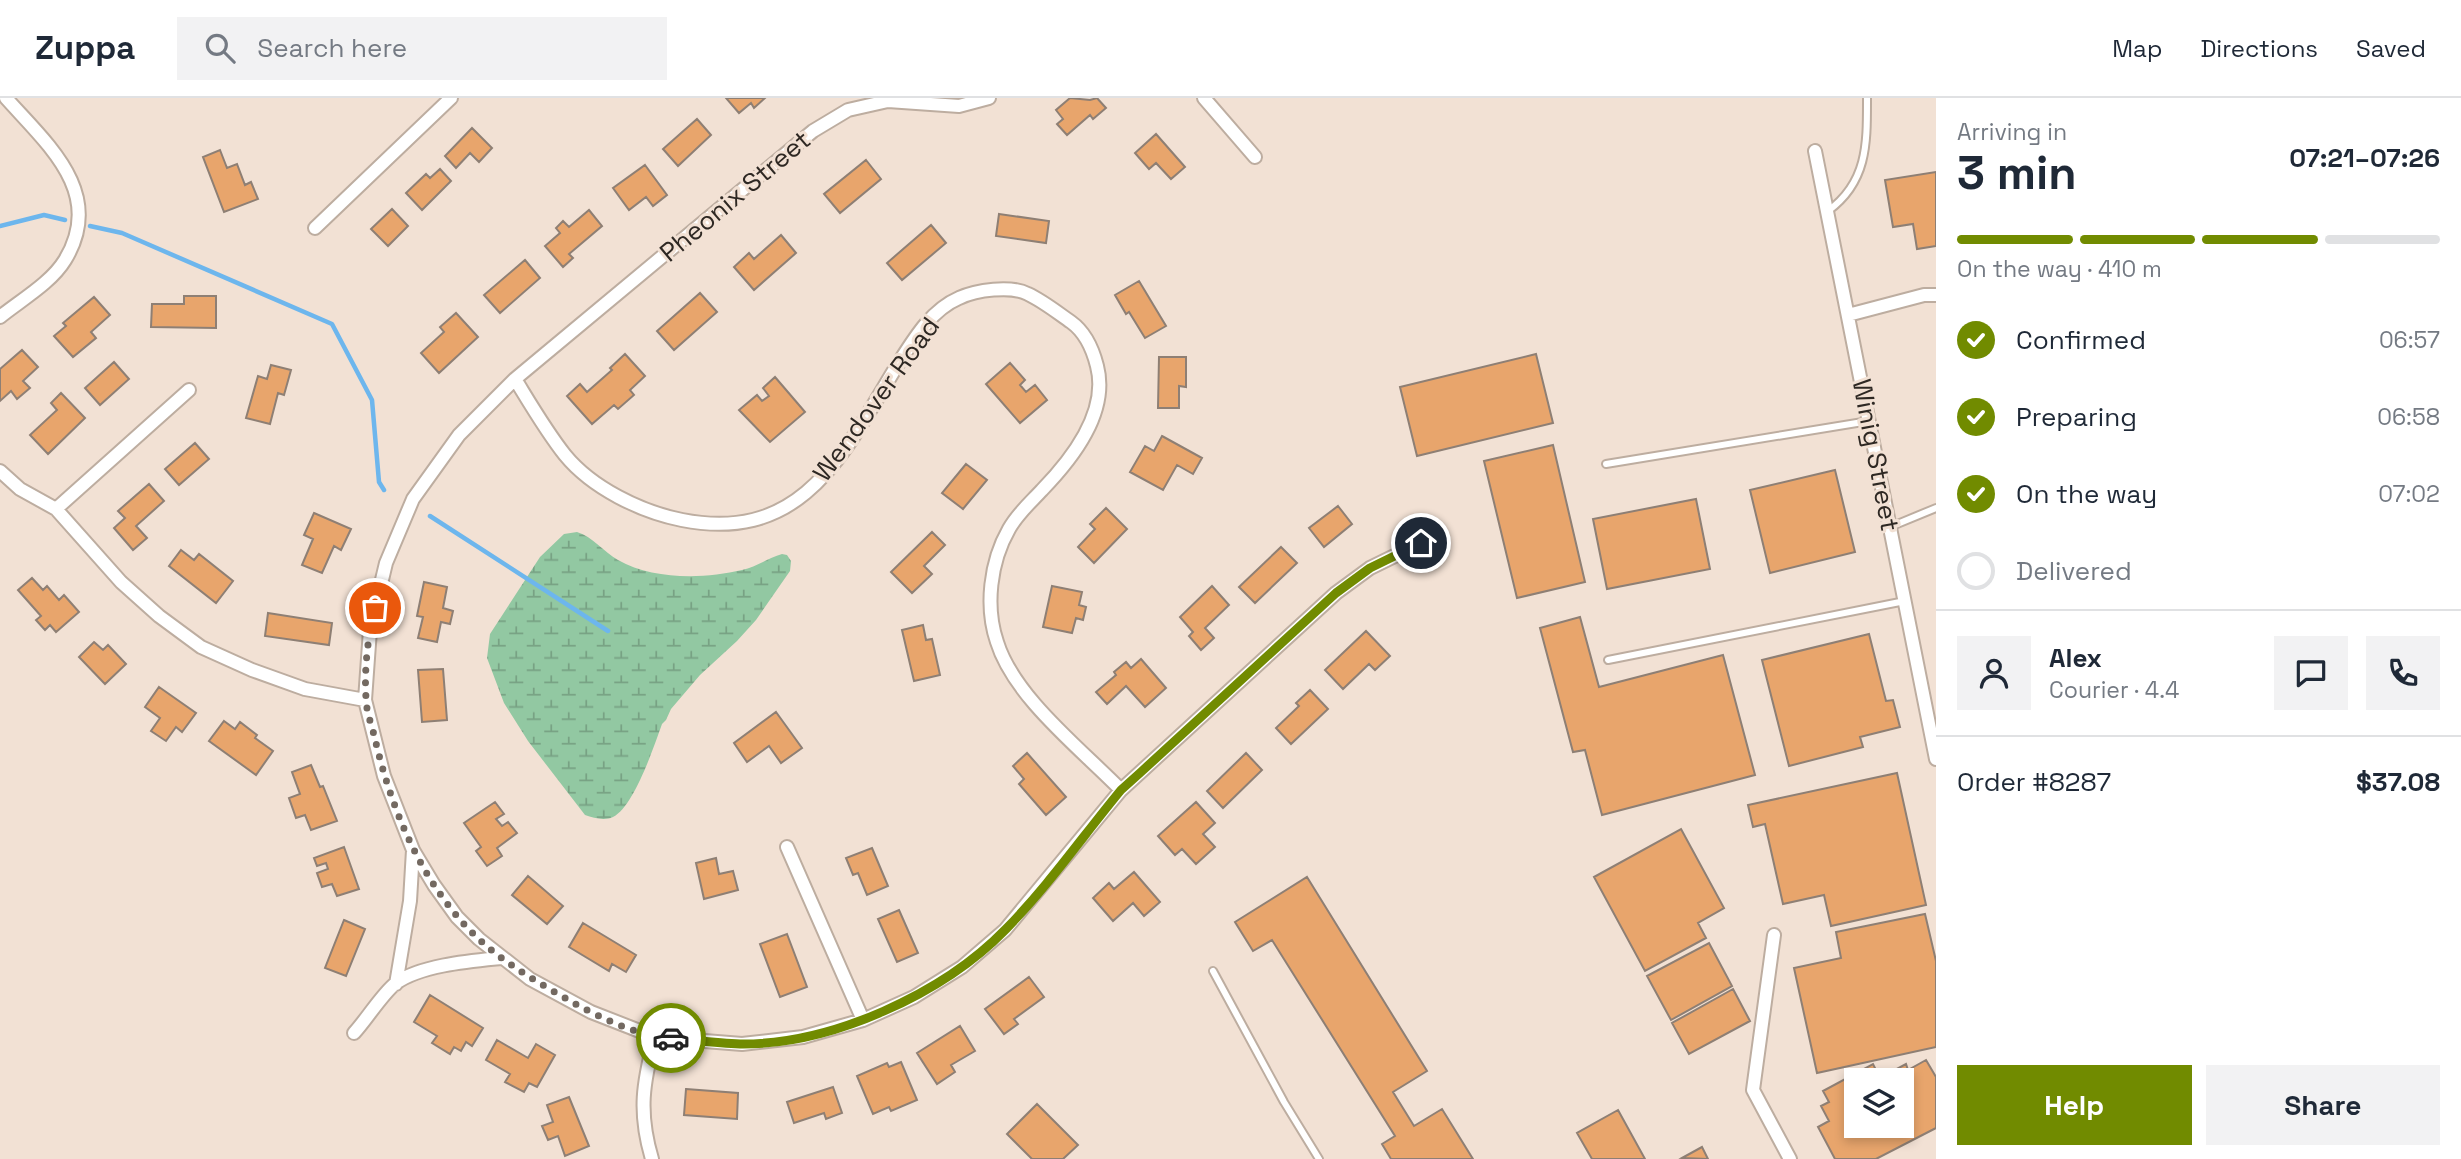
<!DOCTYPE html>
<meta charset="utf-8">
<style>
body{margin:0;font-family:"Space Grotesk",sans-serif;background:#f2f2f3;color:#1f2937;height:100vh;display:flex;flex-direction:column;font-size:26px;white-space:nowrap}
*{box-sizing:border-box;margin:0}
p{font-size:23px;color:#747a83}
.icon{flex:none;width:38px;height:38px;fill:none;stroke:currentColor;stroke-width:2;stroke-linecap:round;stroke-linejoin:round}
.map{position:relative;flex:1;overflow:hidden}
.side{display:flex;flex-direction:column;background:#fff;width:525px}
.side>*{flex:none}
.buttons{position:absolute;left:1844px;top:970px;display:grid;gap:14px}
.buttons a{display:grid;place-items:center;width:70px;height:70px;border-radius:0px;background:#fff;box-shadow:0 4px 10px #0003;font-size:35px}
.pin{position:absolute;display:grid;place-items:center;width:60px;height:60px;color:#fff;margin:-30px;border:4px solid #fff;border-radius:50%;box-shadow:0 2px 7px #0007}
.courier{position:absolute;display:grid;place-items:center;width:70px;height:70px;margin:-35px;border:5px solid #718b00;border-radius:50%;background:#fff;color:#222;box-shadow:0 2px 9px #0007}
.overview em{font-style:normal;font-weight:800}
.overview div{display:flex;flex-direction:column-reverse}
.overview{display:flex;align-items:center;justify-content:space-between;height:119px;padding:0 21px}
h1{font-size:46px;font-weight:800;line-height:52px}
.bar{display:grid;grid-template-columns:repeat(4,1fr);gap:10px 7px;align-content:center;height:84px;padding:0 21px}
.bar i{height:9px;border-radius:5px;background:#e0e1e3}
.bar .selected{background:#718b00}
.bar p{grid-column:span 4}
.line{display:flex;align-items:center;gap:18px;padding:0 21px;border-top:2px solid #e0e1e3}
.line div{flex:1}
.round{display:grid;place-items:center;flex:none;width:74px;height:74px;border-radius:0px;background:#f2f2f3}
ol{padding:0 21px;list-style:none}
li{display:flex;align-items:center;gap:21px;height:77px}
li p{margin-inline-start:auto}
li .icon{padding:7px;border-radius:50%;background:#718b00;color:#fff;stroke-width:4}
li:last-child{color:#747a83}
li i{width:38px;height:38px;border:4px solid #e0e1e3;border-radius:50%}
.cta{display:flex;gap:14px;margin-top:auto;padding:14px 21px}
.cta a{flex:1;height:80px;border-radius:0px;background:#718b00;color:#fff;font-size:28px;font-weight:800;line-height:80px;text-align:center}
.cta a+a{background:#f2f2f3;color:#1f2937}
header{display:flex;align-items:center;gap:42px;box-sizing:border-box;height:98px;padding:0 35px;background:#fff;border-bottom:2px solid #e0e1e3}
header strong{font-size:33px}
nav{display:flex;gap:38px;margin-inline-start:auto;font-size:24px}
.search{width:490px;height:63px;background:#f2f2f3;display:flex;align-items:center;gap:18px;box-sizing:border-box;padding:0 24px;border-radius:0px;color:#747a83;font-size:26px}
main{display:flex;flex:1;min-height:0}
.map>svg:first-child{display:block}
.wetland{fill:url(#wetland-marsh)}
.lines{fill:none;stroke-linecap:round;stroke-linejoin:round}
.stream{stroke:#6db6ed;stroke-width:4.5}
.building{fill:#e8a56c;stroke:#8e7f74;stroke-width:2;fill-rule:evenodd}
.lane-casing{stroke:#bdada0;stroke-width:10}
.street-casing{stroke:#bdada0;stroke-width:16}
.lane{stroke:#fff;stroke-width:6}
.street{stroke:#fff;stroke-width:12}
.done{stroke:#736961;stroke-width:7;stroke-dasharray:0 12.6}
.route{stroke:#718b00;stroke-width:9}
.labels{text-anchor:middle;stroke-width:6;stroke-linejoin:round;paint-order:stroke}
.street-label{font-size:26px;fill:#2e2823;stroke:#f2e1d4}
</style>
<header>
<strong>Zuppa</strong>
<div class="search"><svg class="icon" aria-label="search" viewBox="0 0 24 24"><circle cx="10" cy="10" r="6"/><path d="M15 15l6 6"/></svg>Search here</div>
<nav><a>Map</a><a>Directions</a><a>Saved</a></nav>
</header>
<main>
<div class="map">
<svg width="1936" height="1061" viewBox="0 0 1936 1061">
<defs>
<pattern id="wetland-marsh" width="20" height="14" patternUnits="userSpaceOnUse" patternTransform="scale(1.75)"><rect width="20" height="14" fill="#92c8a2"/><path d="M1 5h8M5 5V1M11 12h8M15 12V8" fill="none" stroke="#78a284"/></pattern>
</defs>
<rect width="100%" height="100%" fill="#f2e1d4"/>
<path class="wetland" d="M577,434C593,439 604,454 618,462C653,482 704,481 742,472C756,469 768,460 782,456L787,457L791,463L790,473L756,522L737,543L700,577L671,611L666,622L662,626C654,648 634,709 613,719C604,723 594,720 585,717L528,643L504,605L487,560L490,536L540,459L564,436Z"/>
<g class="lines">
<path class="stream" d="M0,128L44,117L65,122
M90,128L122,135L332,226L372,302L379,384L384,392
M430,418L608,533"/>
</g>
<path class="building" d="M726,0H765L754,10L751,5L739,15Z
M1070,0L1090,2L1097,0L1106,10L1093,21L1090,17L1067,37L1057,26L1063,21L1056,12Z
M697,21L711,37L678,68L663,51Z
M472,30L492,50L479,64L470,55L456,70L445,58Z
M1156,36L1185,69L1171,81L1156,65L1149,71L1135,55Z
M220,52L227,70L237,66L245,87L251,84L258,101L224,114L203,59Z
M866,62L881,81L840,115L824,96Z
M645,67L667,97L653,108L646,99L629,112L613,90Z
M440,71L451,83L422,112L406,95L426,76L430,80Z
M1936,74V148L1917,151L1913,126L1893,129L1885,82Z
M392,111L408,128L388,148L371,131Z
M589,112L602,128L569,156L573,160L563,169L545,148L560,135L556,130L563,123L569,129Z
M999,116L1049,123L1046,145L996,138Z
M931,127L946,145L902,182L887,165Z
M781,137L796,155L754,192L734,169L749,155L754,161Z
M525,162L540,180L500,215L484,197Z
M1139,183L1166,228L1145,240L1129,214L1126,216L1115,197Z
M700,195L717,214L674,252L657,233Z
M184,198H216V230L151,229L152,206H184Z
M94,199L110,217L91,234L96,240L73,259L54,238L66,228L63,225Z
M456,215L478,239L439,275L421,255L444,234L440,229Z
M22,252L38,269L23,283L30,290L17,301L11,293L0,303V271Z
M625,256L645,278L630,292L634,297L618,311L614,307L592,326L567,298L580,286L587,294L612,272L610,270Z
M1536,256L1553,325L1417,358L1400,289Z
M1159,259H1186V289L1179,288V310H1158Z
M114,264L129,281L100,307L85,290Z
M1010,265L1025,282L1020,287L1026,294L1035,287L1047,302L1020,325L986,286Z
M271,267L291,272L284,297L278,295L270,326L246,320L258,278L267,281Z
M775,279L805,314L770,344L739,312L757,297L762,303L769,298L763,290Z
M61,295L85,320L48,356L30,337L57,312L51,305Z
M1162,338L1202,360L1193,376L1177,367L1163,392L1130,374L1145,348L1154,353Z
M195,345L209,361L179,387L165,371Z
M1553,347L1585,484L1517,500L1484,363Z
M966,366L987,382L963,411L942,395Z
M1835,372L1855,454L1770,475L1750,392Z
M149,386L164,403L136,428L147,440L133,452L114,430L125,420L118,413Z
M1696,401L1710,471L1607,491L1593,421Z
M1338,408L1352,426L1324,449L1309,430Z
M1106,410L1127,431L1094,465L1078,449L1095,431L1090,426Z
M314,415L351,431L341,452L334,448L322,475L302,467L313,441L304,437Z
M932,434L945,447L924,468L932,476L912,495L891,474Z
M1281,449L1297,465L1255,505L1239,489Z
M181,452L194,462L199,456L233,483L216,505L169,468Z
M32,480L43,492L47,488L59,502L64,497L79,514L56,534L50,527L45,532L36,522L41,518L18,492Z
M424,484L447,489L443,510L453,513L450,526L441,524L437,544L418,540L423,519L417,518Z
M1052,488L1082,494L1079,507L1086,509L1083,522L1076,520L1072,535L1043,529Z
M1212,488L1229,507L1205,530L1214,540L1201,552L1189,538L1193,534L1180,519Z
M268,515L332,525L329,547L265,538Z
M1580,519L1599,589L1723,557L1755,677L1602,717L1585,652L1573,654L1540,530Z
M923,527L926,542L932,541L940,577L914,583L902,532Z
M1366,533L1390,558L1375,572L1369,566L1343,591L1325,572Z
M1869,536L1886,603L1893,602L1900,629L1860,639L1863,649L1789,668L1762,562Z
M94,544L103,552L108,547L126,566L105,586L79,559Z
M1141,561L1166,590L1145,609L1126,588L1107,606L1096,594L1116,577L1114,574L1126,564L1131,570Z
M443,571L447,622L422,624L418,572Z
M159,589L196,615L182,634L176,629L166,643L151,633L160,620L145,609Z
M1310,592L1328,611L1291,646L1276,630L1299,608L1296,605Z
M776,614L802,650L781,665L769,648L747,664L734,645Z
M224,623L235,631L240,624L257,637L255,640L273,653L256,677L209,643Z
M1027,655L1066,699L1046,717L1019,686L1024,681L1013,668Z
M1246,655L1262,672L1223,710L1207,693Z
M311,667L320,689L323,688L337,723L311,732L305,717L296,720L289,700L300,696L292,674Z
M1897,675L1926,807L1831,828L1824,797L1783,806L1765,726L1753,729L1748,707Z
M495,704L504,716L496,721L502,728L508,724L517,735L497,750L502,758L487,768L476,753L481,749L464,725Z
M1196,704L1215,725L1203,736L1215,749L1196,766L1182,751L1175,757L1158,738Z
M1681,731L1724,810L1698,825L1706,840L1645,873L1594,779Z
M344,749L359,791L337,798L332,786L322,789L317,775L328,771L326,765L317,768L314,760Z
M872,750L888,788L867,797L858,775L853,777L846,760Z
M716,760L719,776L733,773L738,792L704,801L696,765Z
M1134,774L1160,804L1144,818L1133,805L1113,823L1093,800L1109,785L1114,791Z
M528,778L563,808L547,826L512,797Z
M1307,779L1427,973L1393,994L1414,1028L1442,1011L1473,1061H1391L1382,1046L1395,1038L1272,842L1253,853L1235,824Z
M899,812L918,855L897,864L878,821Z
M1925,816L1936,863V949L1817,975L1794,870L1841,860L1836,834Z
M344,822L365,831L346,878L325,870Z
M583,825L636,857L626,874L612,866L609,873L569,849Z
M787,836L807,889L780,899L760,846Z
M1709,845L1732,888L1671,922L1647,878Z
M1029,879L1044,899L1014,921L1018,926L1004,936L985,911Z
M1733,891L1750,923L1689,956L1672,925Z
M430,897L483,930L472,948L466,944L461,953L454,949L450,956L432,945L437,938L414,924Z
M960,928L975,953L951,967L955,974L937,986L917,955Z
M497,942L528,960L536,946L555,957L537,989L529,985L524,994L505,984L510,976L486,962Z
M1926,962L1936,979V1030L1876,1061H1835L1818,1029L1829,1023L1821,1008L1829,1004L1823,993L1873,966L1880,980L1906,966L1908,972ZM1857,982H1902V1027H1857Z
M901,964L917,1002L891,1013L889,1009L873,1016L857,978L887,965L889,969Z
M833,989L842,1015L826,1021L824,1015L794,1025L787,1004Z
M686,991L738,995L737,1021L684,1017Z
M569,999L589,1048L565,1058L558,1038L548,1042L542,1028L553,1024L547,1007Z
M1037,1006L1078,1047L1063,1061H1032L1007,1036Z
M1618,1012L1645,1061H1592L1577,1035Z
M1702,1049L1708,1061L1682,1060Z"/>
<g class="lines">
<g class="lane-casing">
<path id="lane" d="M1828,113C1868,84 1867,45 1867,0
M1606,366L1869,323
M1890,429L1936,410
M1608,562L1905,503
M1213,873L1284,1004L1319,1061"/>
</g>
<g class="street-casing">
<path id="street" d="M989,0L959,8L888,3L848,12L813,33L515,281L459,337L413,401L386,465L370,532L365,602L384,678L413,752L434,787L457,819L479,841L530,881L591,914L655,939L742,946L803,939L863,922L914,899L962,869L1005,832L1121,692L1336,495L1370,470L1421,445
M1204,0L1255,59
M1815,53L1936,661
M315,130L451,0
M1848,217L1924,197H1936
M0,219C21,202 51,185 65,162C106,95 47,46 6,0
M515,281C531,307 546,333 565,357C592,390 641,414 682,422C804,446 844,354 898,266C914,241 931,212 959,200C976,192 1011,187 1028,196C1043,203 1058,215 1071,224C1085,234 1093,252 1097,268C1109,314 1073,360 1042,392C1030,405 1018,415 1009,431C990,464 985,509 997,544C1014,599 1081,651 1121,692
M0,373L20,391L56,411L121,484L159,518L201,549L252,572L305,591L365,602
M56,411L189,292
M787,749L863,922
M1774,837L1753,992L1790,1061
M396,886L410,803L413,752
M354,935C367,921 382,896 396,885C421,867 471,863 501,860
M652,1061C638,1014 643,985 655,939"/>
</g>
<use href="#lane" class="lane"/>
<use href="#street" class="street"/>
</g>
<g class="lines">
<path class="done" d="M375,510C368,538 364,570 366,600C366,613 372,628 375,641C390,705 415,768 457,818C488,856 530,880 572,904C601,920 637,938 671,940"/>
<path class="route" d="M671,940C694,942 717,945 740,946C831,947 943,896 1006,831C1048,788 1083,738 1121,692L1141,674L1336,495L1370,470L1421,445"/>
</g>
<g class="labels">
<g class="street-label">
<text transform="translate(735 98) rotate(-40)" y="9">Pheonix Street</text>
<text transform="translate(876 301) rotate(-54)" y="9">Wendover Road</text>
<text transform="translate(1876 357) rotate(79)" y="9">Winig Street</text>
</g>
</g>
</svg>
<div class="buttons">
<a><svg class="icon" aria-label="layers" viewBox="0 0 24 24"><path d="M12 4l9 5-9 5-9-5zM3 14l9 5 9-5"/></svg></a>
</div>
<div class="pin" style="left:375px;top:510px;background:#ea580c"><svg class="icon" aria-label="bag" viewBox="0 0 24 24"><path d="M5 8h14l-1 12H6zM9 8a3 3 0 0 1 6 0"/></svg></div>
<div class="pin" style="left:1421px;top:445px;background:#1f2937"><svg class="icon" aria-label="home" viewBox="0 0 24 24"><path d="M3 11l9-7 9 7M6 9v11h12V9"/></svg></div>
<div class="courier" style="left:671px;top:940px"><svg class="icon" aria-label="car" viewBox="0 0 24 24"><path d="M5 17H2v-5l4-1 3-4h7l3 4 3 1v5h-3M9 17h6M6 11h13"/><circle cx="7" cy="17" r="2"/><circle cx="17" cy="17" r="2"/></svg></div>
</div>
<section class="side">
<div class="overview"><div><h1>3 min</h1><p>Arriving in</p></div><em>07:21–07:26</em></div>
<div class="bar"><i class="selected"></i><i class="selected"></i><i class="selected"></i><i></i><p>On the way · 410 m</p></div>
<ol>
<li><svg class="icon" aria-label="check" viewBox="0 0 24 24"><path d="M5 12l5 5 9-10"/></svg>Confirmed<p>06:57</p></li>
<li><svg class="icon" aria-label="check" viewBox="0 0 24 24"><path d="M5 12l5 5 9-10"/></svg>Preparing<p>06:58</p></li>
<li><svg class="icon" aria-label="check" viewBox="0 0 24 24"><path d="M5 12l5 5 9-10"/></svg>On the way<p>07:02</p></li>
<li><i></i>Delivered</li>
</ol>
<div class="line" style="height:126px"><a class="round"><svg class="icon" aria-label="person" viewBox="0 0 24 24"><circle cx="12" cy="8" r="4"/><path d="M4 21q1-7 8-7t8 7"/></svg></a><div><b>Alex</b><p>Courier · 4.4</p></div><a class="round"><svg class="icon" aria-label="chat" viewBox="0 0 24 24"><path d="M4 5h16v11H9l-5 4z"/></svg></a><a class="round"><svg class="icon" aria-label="phone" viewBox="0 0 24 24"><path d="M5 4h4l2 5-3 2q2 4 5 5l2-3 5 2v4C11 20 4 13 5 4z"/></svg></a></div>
<div class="line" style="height:91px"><div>Order #8287</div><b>$37.08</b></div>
<div class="cta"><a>Help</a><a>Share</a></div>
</section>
</main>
